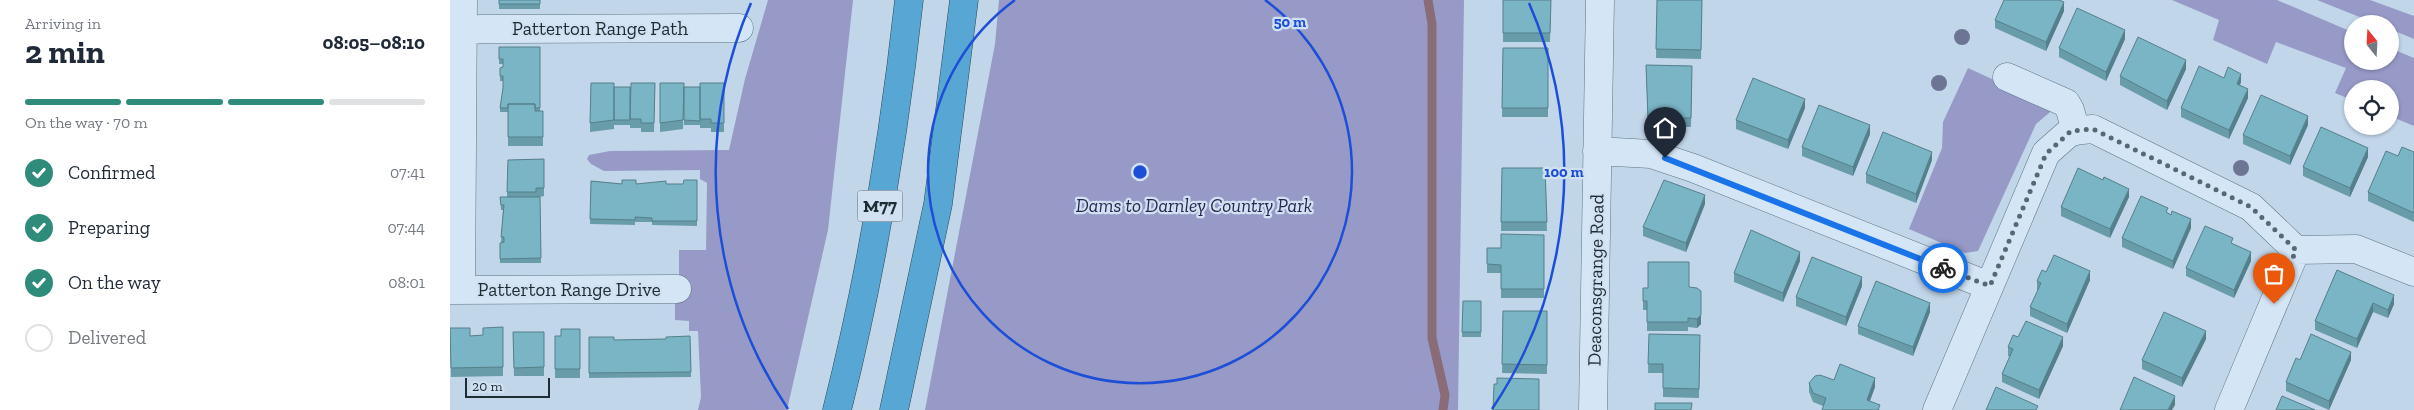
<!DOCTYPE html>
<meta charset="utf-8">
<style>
body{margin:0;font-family:"Zilla Slab",serif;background:#f2f2f3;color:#1f2937;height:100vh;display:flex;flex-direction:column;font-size:19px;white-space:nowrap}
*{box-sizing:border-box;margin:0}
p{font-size:16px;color:#747a83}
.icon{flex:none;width:28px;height:28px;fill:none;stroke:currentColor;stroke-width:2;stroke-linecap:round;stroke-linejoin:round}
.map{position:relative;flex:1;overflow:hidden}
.side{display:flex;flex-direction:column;background:#fff;width:450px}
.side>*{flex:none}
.needle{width:32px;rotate:342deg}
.fabs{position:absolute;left:1894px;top:15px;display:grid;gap:10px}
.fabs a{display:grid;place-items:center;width:55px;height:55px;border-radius:50%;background:#fff;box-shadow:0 1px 4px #0004;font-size:25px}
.scale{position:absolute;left:15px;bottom:12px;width:85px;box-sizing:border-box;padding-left:5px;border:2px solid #1e2d33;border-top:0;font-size:14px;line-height:18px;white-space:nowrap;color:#1e2d33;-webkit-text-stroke:4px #d1e1f2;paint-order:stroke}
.pin{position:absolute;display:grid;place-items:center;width:42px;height:42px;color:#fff;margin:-51px -21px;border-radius:50% 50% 50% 0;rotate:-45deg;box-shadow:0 0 5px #0007}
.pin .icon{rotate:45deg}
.courier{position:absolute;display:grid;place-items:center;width:50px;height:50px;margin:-25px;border:4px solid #1a73e8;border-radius:50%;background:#fff;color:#222;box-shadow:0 1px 6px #0007}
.overview em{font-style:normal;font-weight:700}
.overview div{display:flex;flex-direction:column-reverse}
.overview{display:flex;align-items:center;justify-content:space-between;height:85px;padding:0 25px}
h1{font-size:32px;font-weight:700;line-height:38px}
.bar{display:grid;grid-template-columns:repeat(4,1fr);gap:8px 5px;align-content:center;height:60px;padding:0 25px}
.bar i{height:6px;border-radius:4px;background:#e0e1e3}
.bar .active{background:#2f8c7a}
.bar p{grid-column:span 4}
ol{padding:0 25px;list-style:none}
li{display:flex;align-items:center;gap:15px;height:55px}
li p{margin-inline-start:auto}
li .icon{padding:5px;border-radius:50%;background:#2f8c7a;color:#fff;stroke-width:4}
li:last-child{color:#747a83}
li i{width:28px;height:28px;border:2px solid #e0e1e3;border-radius:50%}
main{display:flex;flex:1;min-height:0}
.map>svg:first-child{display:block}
.green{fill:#979ac7}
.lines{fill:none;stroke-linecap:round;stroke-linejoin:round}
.stream{stroke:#8a6c79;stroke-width:9}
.minor-casing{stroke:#5b7582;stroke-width:29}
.highway-casing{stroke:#2f4750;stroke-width:29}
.minor{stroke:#d4e5f6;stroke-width:28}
.highway{stroke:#58a6d3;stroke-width:28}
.tree{fill:#6d7594}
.wall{fill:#699ca9}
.shaded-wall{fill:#557f8a}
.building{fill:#7ab5c5;stroke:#557f8a}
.done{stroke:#576873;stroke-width:5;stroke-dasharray:0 9}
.route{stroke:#1a73e8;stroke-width:6}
.ring{fill:none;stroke:#1d4ed8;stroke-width:2.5}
.labels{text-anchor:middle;stroke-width:4.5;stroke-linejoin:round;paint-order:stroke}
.shield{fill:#d1e1f2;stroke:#54636c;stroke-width:1}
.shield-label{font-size:18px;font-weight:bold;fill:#1e2d33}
.street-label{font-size:19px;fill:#1e2d33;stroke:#d1e1f2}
.park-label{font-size:19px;font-style:italic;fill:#28264e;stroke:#d1e1f2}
.centre{fill:#1d4ed8;stroke:#d1e1f2;stroke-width:2.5}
.ring-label{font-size:15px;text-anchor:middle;font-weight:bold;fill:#1d4ed8;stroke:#d1e1f2;stroke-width:4.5;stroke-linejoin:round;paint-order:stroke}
</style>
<main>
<section class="side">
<div class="overview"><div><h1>2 min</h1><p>Arriving in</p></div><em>08:05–08:10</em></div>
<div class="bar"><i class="active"></i><i class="active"></i><i class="active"></i><i></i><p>On the way · 70 m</p></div>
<ol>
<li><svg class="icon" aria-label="check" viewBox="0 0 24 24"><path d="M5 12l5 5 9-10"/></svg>Confirmed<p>07:41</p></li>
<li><svg class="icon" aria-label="check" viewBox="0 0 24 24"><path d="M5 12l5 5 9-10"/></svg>Preparing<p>07:44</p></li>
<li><svg class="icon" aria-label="check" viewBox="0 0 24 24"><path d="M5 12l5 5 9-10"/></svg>On the way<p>08:01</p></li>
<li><i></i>Delivered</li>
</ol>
</section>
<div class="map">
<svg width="1964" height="410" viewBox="0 0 1964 410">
<rect width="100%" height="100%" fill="#c2d6ea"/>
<path class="green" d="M318,0H403L378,230L337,410H248L251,397L248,331H239V321L225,320V304L235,298L229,277V250H256L257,183L250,179V170L154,171L141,164L137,159L139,155L160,151L279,150L295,79Z
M549,0H1014L1008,410H475L545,44Z
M1722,0H1827L1902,32V61H1940V48L1964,58V126L1940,116V89H1902V100L1885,93L1896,68L1826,42L1817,64L1763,40L1769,20Z
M1867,0H1920L1964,16V39L1940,29V24H1927Z
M1518,68L1605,108L1586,124L1528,251L1515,253L1459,229L1492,148L1493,122Z"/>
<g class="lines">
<path class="stream" d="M978,0L982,24V338L995,395L993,410"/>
<g class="minor-casing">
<path id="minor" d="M0,33L31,29L289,28
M1557,77L1616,103L1620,110L1626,131
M1147,151L1201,154L1243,168L1539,286
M0,290L227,289
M11,290L13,0
M1143,410L1150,0
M1487,410L1596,153L1621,131L1643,129L1801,207L1846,250L1906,249L1964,272
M1779,410L1846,250"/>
</g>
<g class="highway-casing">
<path id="highway" d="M387,410C421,275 444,138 459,0
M444,410L488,204L514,0"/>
</g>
<use href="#minor" class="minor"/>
<use href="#highway" class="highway"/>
</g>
<g class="tree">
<circle cx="1512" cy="37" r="8"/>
<circle cx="1489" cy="83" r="8"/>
<circle cx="1791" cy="168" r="8"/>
</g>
<path class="wall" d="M49,0H90V9H49Z
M1053,0H1101L1100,42H1053Z
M1207,0H1252L1251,59L1206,58Z
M1614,11L1596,51L1545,28V20Z
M1675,39L1656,81L1609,57V48Z
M49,47H90V111H93V146H58V112H50V108L53,88V81H50V68L53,67V64H49Z
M1053,48H1098V117H1052Z
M1196,65L1242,66L1241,127L1198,126Z
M1736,69L1717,110L1670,85V76Z
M1774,78L1791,82L1790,85L1798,98L1779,139L1731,117V108Z
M141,83L164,87H180L205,83L204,132H191V128H180V125H164V100V129L140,132Z
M210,83L234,87H250L274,83V132H261V128H250V125H234V97L233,129L210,132Z
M1355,108L1338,149L1286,129V120Z
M1858,125L1840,165L1793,144V135Z
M1420,134L1403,176L1352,156V147Z
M1964,152V222L1918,201V192L1948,156Z
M1918,157L1900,197L1853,176V167Z
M94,159V196L90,197L91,263H50V243L54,242H51L53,210H51L50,197H57L58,160Z
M1482,160L1466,203L1416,183V174Z
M1052,168H1095L1097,231H1051Z
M247,180V226L202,225V222H185V225L140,224L141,181L172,184H233Z
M1653,180L1679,197L1660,238L1611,216V207Z
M1255,204L1236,252L1193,236V227Z
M1718,213L1741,228L1723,269L1672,247V238Z
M1094,235V298H1051V273H1037V248H1051Z
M1783,244L1801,261L1784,298L1736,276V268Z
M1350,261L1333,302L1284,282V273Z
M1887,270L1944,304L1938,318L1923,312L1907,348L1865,330V321Z
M1596,272L1640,280L1617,333L1580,316V307L1588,291L1587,290V281Z
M1412,286L1396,326L1346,306V297Z
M1239,287L1251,324L1247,328L1238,327V331H1197V310H1193V288Z
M1013,301H1031V337H1012Z
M1053,311H1097V374L1052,373Z
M1480,312L1463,356L1408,334V326Z
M53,327V376L1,377L0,328L20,336L33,335Z
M130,329V378H105V336H111Z
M63,332H94V376H64Z
M1199,334L1250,335L1249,398L1213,397V373H1198Z
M240,336L241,377L139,378V337L164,340L216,339Z
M1568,337L1613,346L1589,399L1552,382V374L1560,357L1558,356V347Z
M1756,339L1732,387L1692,369V360Z
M1901,360L1879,410L1836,391V382Z
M1384,380L1425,387L1420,401L1430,410L1373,406L1363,402L1359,392V383Z"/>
<path class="shaded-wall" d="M1614,2V11L1596,51V42Z
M1675,30V39L1656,81V72Z
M1736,60V69L1717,110V101Z
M1791,74V82L1787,92V84Z
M1798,89V98L1779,139V130Z
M1355,99V108L1338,149V140Z
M1858,116V125L1840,165V156Z
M1420,125V134L1403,176V167Z
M1918,148V157L1900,197V188Z
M1482,152V160L1466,203V194Z
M1679,189V197L1660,238V229Z
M1255,195V204L1236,252V243Z
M1741,219V228L1723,269V261Z
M1350,252V261L1333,302V293Z
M1801,252V261L1784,298V290Z
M1640,271V280L1617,333V324Z
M1412,277V286L1396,326V317Z
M1944,295V304L1938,318V310Z
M1251,300V324L1247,328V319Z
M1480,303V312L1463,356V347Z
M1923,303V312L1907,348V339Z
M1756,331V339L1732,387V378Z
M1613,337V346L1589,399V390Z
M1901,352V360L1879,410V401Z
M1425,378V387L1417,408V400Z
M1725,396V405L1722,410H1718Z"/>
<path class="building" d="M49,0H90V4H49Z
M1053,0H1101L1100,33H1053Z
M1207,0H1252L1251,50L1206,49Z
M1554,0H1609L1614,2L1596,42L1545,20Z
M1627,8L1675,30L1656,72L1609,48Z
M1688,37L1736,60L1717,101L1670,76Z
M49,47H90V108H85V104H58V108H50L53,88V76H50V68L53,67V59H49Z
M1053,48H1098V108H1052Z
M1196,65L1242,66L1241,118H1198Z
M1749,66L1774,78L1778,67L1791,74L1787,84L1798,89L1779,130L1731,108Z
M1303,78L1355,99L1338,140L1286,120Z
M141,83H164V120L140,123Z
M181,83H205L204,123H191V119H180Z
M210,83H234L233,120L210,123Z
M250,83H274V123H261V119H250Z
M164,87H180V120H164Z
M234,87H250V121L234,120Z
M1811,95L1858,116L1840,156L1793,135Z
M58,104H85V111H93V137H58Z
M1369,105L1420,125L1403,167L1352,147Z
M1871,127L1918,148L1900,188L1853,167Z
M1433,132L1482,152L1466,194L1416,174Z
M1952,147L1964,152V213L1918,192L1936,151L1948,156Z
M94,159V188H86V192H57L58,160Z
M1052,168H1095L1097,222H1051Z
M1628,168L1653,180L1654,177L1679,189L1660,229L1611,207Z
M172,180H186V184L216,181V184H233L234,180H247V221H202V218L185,217V220L140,219L141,181L172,184Z
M1214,180L1255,195L1236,243L1193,227Z
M1691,196L1718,208L1716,212L1721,215L1722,211L1741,219L1723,261L1672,238Z
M50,197H90L91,258L50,259V243L54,242V237H51L54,205H51Z
M1755,226L1783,238L1781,243L1801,252L1784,290L1736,268Z
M1301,230L1350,252L1333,293L1284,273Z
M1051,234L1094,235V289H1051V265L1037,264V248H1051Z
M1604,255L1640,271L1617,324L1580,307L1591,283L1587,281L1592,270L1596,272Z
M1362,257L1412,277L1396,317L1346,297Z
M1198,262H1239V287L1247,288L1251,291V315L1247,319L1238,318V322H1197V301H1193V288H1198Z
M1887,270L1944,295L1938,310L1923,303L1907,339L1865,321Z
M1426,281L1480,303L1463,347L1408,326Z
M1013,301H1031V332H1012Z
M1053,311H1097V365L1052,364Z
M1714,312L1756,331L1732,378L1692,360Z
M1576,321L1613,337L1589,390L1552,374L1563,349L1558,347L1563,335L1568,337Z
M53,327V367L1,368L0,328H20V336L33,335V328Z
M111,329H130V369H105V336H111Z
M63,332H94V367L64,368Z
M1199,334L1250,335L1249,389L1213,388V364H1198Z
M1861,334L1901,352L1879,401L1836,382L1846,358L1850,360Z
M240,336L241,372L139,373V337H164V340L216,339V337Z
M1390,364L1425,378L1417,400L1430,405L1428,410H1372L1376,398L1363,393L1359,383L1365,376L1370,375L1384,380Z
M1684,377L1725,396L1718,410H1670Z
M1047,378L1089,379V410H1043L1044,384H1047Z
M1546,387L1588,406L1586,410H1536Z
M1832,396L1865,410H1826Z
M1205,403H1242L1241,410H1205Z"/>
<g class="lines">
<path class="done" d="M1493,268L1540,286L1596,154L1621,131L1643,129L1801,207L1846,250L1824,304"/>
<path class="route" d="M1215,158L1493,268"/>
</g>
<g class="ring">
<path d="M815 0A212 212 0 1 1 565 0"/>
<path d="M338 409A424 424 0 0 1 301 3M1079 3A424 424 0 0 1 1042 409"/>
</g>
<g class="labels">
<rect class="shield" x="407.5" y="190.5" width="45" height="31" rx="4"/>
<g class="shield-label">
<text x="430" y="212">M77</text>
</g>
<g class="street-label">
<text x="150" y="35">Patterton Range Path</text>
<text transform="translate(1145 280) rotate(-89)" y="7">Deaconsgrange Road</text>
<text x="119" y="296">Patterton Range Drive</text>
</g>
<g class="park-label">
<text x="744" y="212">Dams to Darnley Country Park</text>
</g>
</g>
<circle cx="690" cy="172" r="8" class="centre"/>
<g class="ring-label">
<text x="840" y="27">50 m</text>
<text x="1114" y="177">100 m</text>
</g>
</svg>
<div class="fabs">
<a><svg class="needle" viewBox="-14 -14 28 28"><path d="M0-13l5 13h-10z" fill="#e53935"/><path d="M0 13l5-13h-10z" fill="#747a83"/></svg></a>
<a><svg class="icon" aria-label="locate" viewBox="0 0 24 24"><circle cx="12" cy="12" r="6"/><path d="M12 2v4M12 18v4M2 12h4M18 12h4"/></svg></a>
</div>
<div class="scale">20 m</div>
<div class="pin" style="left:1824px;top:304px;background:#ea580c"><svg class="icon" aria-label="bag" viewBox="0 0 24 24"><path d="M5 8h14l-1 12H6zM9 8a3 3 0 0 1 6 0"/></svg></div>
<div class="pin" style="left:1215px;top:158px;background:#1f2937"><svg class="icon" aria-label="home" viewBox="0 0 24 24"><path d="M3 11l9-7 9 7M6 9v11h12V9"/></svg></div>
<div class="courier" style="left:1493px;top:268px"><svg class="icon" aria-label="bike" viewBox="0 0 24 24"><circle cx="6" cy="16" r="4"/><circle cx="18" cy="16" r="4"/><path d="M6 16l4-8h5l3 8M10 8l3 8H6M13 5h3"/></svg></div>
</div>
</main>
